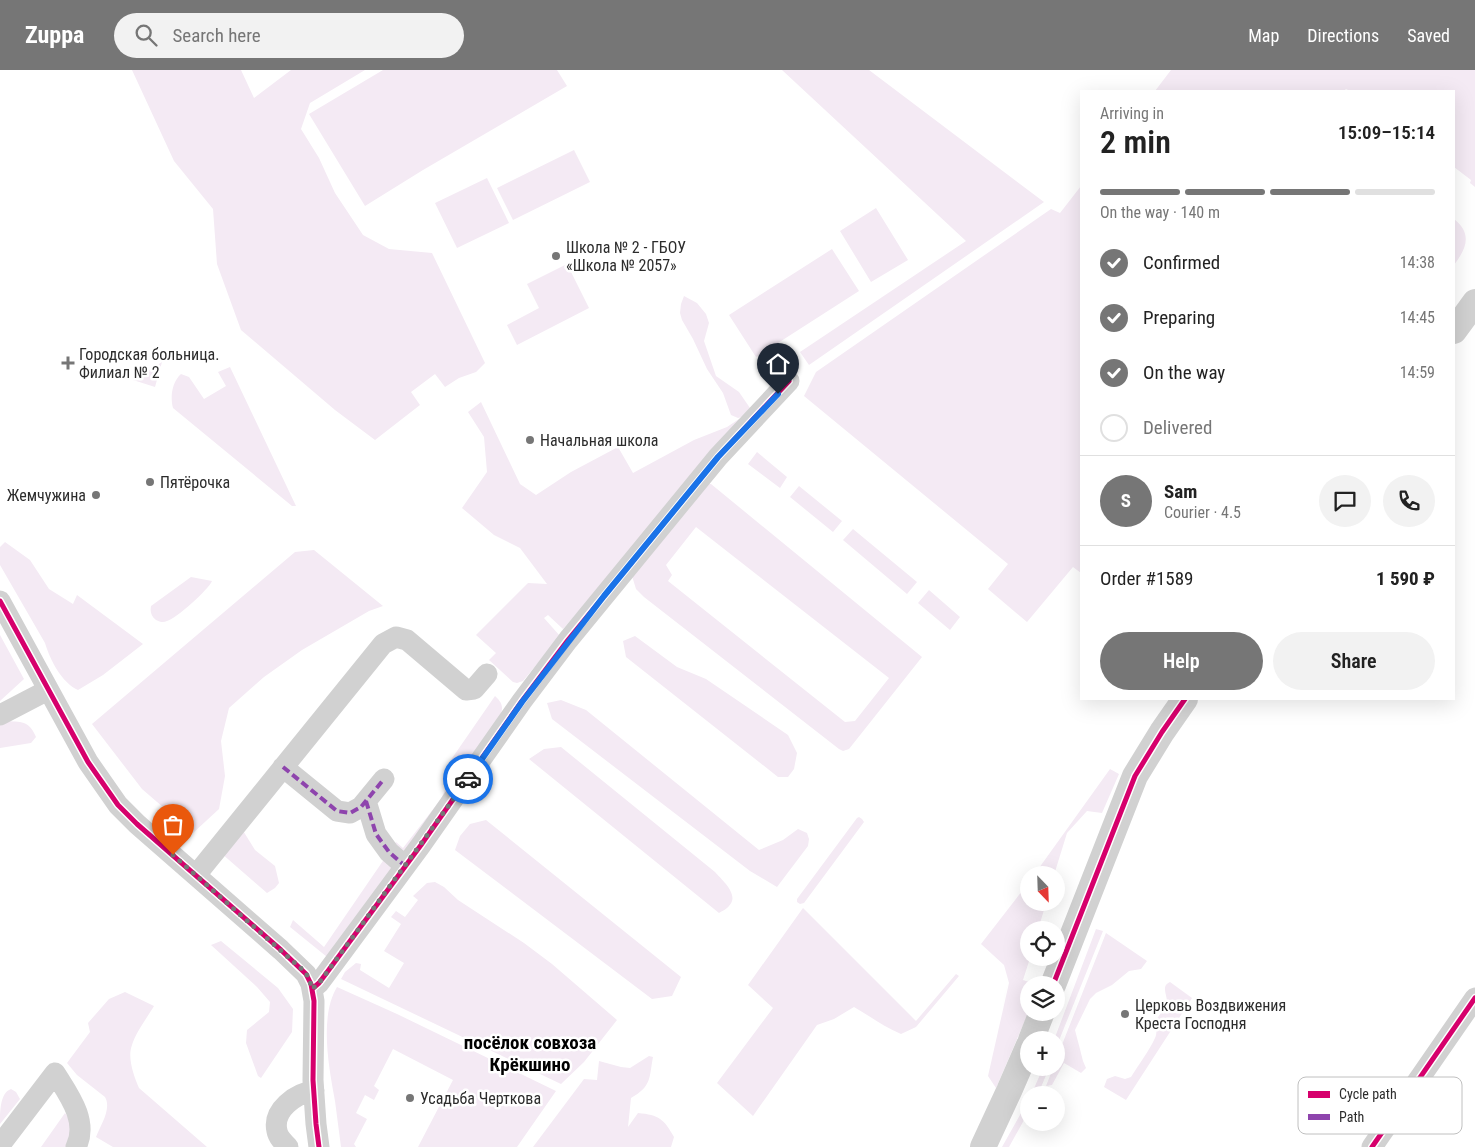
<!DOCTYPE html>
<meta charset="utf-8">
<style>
body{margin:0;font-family:"Roboto Condensed",sans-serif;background:#f2f2f2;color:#222;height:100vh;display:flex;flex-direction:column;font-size:19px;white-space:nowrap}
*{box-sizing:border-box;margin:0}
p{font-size:16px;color:#767676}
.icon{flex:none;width:28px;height:28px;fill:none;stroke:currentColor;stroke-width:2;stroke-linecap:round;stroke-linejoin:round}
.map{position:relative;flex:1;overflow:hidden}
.side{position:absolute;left:1080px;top:20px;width:375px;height:610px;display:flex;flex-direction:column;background:#fff;border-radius:0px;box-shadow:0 5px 20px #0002}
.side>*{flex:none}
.needle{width:32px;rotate:157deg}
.fabs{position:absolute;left:1020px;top:796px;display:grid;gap:10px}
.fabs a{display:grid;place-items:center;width:45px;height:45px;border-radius:50%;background:#fff;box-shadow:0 5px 20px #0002;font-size:25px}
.pin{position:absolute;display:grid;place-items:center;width:42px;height:42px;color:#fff;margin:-51px -21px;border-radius:50% 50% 50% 0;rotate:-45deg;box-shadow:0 0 5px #0007}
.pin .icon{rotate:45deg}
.courier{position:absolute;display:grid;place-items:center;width:50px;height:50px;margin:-25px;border:4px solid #1a73e8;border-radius:50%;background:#fff;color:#222;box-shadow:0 1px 6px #0007}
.summary em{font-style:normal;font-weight:600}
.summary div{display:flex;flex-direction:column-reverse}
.summary{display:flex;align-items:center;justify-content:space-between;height:85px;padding:0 20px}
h1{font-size:32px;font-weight:600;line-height:38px}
.bar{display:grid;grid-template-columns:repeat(4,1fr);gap:8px 5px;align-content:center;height:60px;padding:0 20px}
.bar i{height:6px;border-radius:4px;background:#e0e0e0}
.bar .current{background:#767676}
.bar p{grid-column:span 4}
.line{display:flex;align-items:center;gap:12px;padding:0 20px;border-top:1px solid #e0e0e0}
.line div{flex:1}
.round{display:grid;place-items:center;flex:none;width:52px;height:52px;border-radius:26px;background:#f2f2f2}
ol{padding:0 20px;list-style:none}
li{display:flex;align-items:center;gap:15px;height:55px}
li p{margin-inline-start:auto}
li .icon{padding:5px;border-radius:50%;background:#767676;color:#fff;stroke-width:4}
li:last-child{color:#767676}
li i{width:28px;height:28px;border:2px solid #e0e0e0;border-radius:50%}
.cta{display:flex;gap:10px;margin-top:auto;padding:10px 20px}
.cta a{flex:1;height:58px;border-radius:30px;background:#767676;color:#fff;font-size:20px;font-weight:600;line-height:58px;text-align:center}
.cta a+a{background:#f2f2f2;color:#222}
header{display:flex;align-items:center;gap:30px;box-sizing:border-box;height:70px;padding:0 25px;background:#767676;color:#fff}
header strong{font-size:24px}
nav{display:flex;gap:28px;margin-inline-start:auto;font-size:18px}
.search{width:350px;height:45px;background:#f2f2f2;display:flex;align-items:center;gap:12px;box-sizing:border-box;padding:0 18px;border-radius:28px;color:#767676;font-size:19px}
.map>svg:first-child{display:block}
.green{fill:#f4eaf4;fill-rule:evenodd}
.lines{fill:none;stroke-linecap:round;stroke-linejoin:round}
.minor{stroke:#d1d1d1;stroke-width:21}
.tertiary{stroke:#d1d1d1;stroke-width:26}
.quiet{stroke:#8e44ad;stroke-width:4;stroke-dasharray:8 4;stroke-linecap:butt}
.cycleway-casing{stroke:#fff;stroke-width:8}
.cycleway{stroke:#d6006c;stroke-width:5}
.done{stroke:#767676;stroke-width:5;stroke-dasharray:0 9}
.route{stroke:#1a73e8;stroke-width:6}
.poi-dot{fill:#767676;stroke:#fff;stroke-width:2}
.labels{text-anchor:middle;stroke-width:5;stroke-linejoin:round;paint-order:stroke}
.poi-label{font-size:16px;fill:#2c2c2c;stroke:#fff;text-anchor:start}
.quarter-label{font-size:19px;font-weight:bold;fill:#000;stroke:#fff}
.key{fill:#fff;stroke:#c0c0c0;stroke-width:1}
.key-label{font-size:14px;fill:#2c2c2c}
</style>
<header>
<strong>Zuppa</strong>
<div class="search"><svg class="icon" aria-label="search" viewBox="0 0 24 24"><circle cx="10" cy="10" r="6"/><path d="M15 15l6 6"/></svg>Search here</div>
<nav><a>Map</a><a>Directions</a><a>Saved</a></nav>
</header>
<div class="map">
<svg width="1475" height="1077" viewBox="0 0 1475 1077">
<rect width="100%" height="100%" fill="#fff"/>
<path class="green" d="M132,0H241L254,28L291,0H365L310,33L301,59L319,88L335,123L363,165L389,179L432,183L485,293L476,302L459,308L445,317L435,304L411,322L420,335L375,370L335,340L241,260L217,194L213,139L174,91Z
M383,0H557L567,16L423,100L365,136L309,44Z
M782,0H869L1044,132L809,295L800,282L966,171Z
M1171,0H1475V117L1470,113L1471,110L1454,97V21H1350L1346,19L1344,21H1155Z
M574,80L590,112L513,150L497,118Z
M487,108L509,153L457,178L435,133Z
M1081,116V503L1073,497L1027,552L988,519L1008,494L804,326L816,302L1051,139L1060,143Z
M876,138L908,190L871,212L840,161Z
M1454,149C1473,164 1466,179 1454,195Z
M832,179L859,221L756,287L729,245Z
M567,194L589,238L517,275L507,255L539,238L527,214Z
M684,226L697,233L706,244L709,253L704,271L716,306L739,322L750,338L742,354L563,559L548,545L544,548L560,566L523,611L517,613L513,612L489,590L496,583L476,565L528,513L547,514L520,478L494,465L462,438L487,402L484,367L468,342L481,332L520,414L536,425L571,402L618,377L633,403L694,370L727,357L742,347L738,348L731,345L723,323L707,299L693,269L682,250L680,243L681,234Z
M162,292L155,317L133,310Z
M230,297L296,436H292L173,338C170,327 172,312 181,304L189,307L204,329L226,316L218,302Z
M757,382L787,407L780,418L748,394Z
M708,414H711L922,587L849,679L843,681L839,679L644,527L636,519L632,506ZM696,457L889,608L855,651L845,652L668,511L672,505L666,495Z
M799,416L842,451L833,462L790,427Z
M853,459L917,512L907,524L843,470Z
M5,472L30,490L49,519L73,534L77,525L143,574L103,605L78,620C62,613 50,590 45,573L0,495V477Z
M314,480L383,536L369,541L302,580L264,607L229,638L221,671L225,706L219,739L193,763L142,719L92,654L295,482Z
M191,507L212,511C209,519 176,549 167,551C163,553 160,552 156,550C151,546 150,542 151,536Z
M929,520L960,547L950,560L918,533Z
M0,565L24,609L0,631Z
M635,566L677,597L706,609L788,665L797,683L794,699L788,707H778L626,587L623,571Z
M495,626C506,636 502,641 497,653L405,790L391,779L396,772L403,778L441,729L452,704L446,697Z
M561,630L586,640L759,780L783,770L798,759L807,763L809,769L808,776L777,817L750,801L552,649L547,633Z
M5,651C21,652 29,650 36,667L31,673L0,678V654Z
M561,677L715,802C722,810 740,825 729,836C727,839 722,841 719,843L529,689L544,679Z
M1110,699L1119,704L1102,743L1087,741L1067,763L1054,805H1034Z
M859,747L862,749L864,752L804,833L800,834L797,832V829L857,748Z
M486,750L681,907L672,926L652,929L455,780L460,766L470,754Z
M242,759L255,780L275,796L279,813L275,818L267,823L221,783Z
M387,785L400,796L332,891L290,857L293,850L324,877Z
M435,812L444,817L458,830L524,873L552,894L617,950L584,992L561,1014L341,909L345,902L356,893L361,894L360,900L389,918L404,893L384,881L401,854L391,847L396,841L405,847L418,830L413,826L427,813Z
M1029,812V832L1046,833L1038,860H1029V888H1030L1023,910L1038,915H1029V941L996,1018L988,1006L1009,913L1004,895L981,874Z
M803,838L916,951L956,904L959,906L916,957L901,964C884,957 870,946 854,937L834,949L817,955L753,1046L717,1013L773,938L748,915Z
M1096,859L1103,861L1056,978V970H1054Z
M1106,863L1147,891L1141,899L1129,901L1112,915L1096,923L1090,929L1075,960L1083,991L1086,998L1081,1003L1064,993L1052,1015L1046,1016L1053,998H1056V990Z
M221,871L278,918L293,939L292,962L261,1008L258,1006L246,973L247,960L269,942L270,932L257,917L211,875Z
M1170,912L1192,928L1126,1030L1104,1017L1107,1009L1115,1006L1125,1009L1131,1007C1139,994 1149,981 1155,968C1158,962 1155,955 1157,949C1159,944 1164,941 1166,936C1170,927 1159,917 1170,912Z
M337,917L397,944L556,1021L517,1077H418L453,1010L393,979L374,1016L379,1020L374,1030L365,1025L356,1043L367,1049L354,1074L356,1077H341C339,1062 337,1046 335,1031C329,998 319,947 337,917Z
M125,922L154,936C148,946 135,964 132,975C127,988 134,1006 139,1018L207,1077H113L96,1067C100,1056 112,1039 105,1027L77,1005L67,993L90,962L88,953L109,929Z
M649,986L653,987C649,1008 652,1016 631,1028L628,1057L638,1043C659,1045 664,1049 674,1067L671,1077H533L584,1009L597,1010L599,991L621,997L630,998Z
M1043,998H1049L1039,1022L1037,1025H1031Z
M11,1019L16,1022L20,1029L0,1054C0,1041 0,1023 11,1019Z
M1029,1029V1041L1009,1077H1002Z
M65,1043L72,1052L67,1077H41Z"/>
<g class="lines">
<path class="minor" d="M0,531L88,692L118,735L137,754L281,880L306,904L311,914L314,931L313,1010L316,1054L319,1077
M0,645L48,620
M283,697L337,741L350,743L361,737L384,709
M366,731L376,764L389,782L405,796
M196,805L383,574L396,567L407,570L466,620L474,619L487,604
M312,919L319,913L325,905L421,775L522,631L568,570L718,387L789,311
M0,1075L55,1003C68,1024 89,1051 76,1077
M288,1077C283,1072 278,1067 277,1061C272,1040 296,1023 314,1021
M1372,1077L1475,928"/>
<path class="tertiary" d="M1454,261L1475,232
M1053,915L1135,706L1162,662L1185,629
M1031,970L1042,942
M983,1077L1009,1021L1029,975"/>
<path class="quiet" d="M283,697L337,741L350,743L361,737L384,709
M366,731L376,764L389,782L405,796"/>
<g class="cycleway-casing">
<path id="cycleway" d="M0,531L88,692L118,735L137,754L281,880L306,904L311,914L314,931L313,1010L316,1054L319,1077
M1053,915L1135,706L1162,662L1185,629
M312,919L319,913L325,905L421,775L522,631L568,570L718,387L789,311
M1372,1077L1475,928"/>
</g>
<use href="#cycleway" class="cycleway"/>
</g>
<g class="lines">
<path class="done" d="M173,785L304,901L309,908L312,919L319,913L325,905L468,709"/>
<path class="route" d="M468,709L522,632L604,526L718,387L778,324"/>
</g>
<g class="poi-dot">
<circle cx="556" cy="186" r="5"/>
<path d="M65.5 285.5h5v5h5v5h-5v5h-5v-5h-5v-5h5z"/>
<circle cx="530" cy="370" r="5"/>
<circle cx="150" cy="412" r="5"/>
<circle cx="96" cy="425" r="5"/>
<circle cx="1125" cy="944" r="5"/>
<circle cx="410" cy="1028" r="5"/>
</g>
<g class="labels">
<g class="poi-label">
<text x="566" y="183">Школа № 2 - ГБОУ<tspan x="566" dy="18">«Школа № 2057»</tspan></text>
<text x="79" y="290">Городская больница.<tspan x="79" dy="18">Филиал № 2</tspan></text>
<text x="540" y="376">Начальная школа</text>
<text x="160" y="418">Пятёрочка</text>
<text x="86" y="431" text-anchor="end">Жемчужина</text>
<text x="1135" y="941">Церковь Воздвижения<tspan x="1135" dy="18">Креста Господня</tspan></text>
<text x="420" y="1034">Усадьба Черткова</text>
</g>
<g class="quarter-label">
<text x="530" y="979">посёлок совхоза<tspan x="530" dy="22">Крёкшино</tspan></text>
</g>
</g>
<rect x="1298" y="1007" width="164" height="57" rx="8" class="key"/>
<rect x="1308" y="1021" width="22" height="7" fill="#d6006c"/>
<rect x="1308" y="1044" width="22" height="6" fill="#8e44ad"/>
<g class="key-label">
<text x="1339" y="1029">Cycle path</text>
<text x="1339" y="1052">Path</text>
</g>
</svg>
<div class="fabs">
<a><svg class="needle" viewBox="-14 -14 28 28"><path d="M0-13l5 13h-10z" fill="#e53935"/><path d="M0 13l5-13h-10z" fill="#767676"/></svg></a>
<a><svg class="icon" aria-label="locate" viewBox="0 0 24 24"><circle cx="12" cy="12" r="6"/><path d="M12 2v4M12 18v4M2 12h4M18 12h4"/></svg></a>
<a><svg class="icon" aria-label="layers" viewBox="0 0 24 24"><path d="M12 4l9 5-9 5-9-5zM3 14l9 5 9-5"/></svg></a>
<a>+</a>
<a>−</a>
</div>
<div class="pin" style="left:173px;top:785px;background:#ea580c"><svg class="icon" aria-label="bag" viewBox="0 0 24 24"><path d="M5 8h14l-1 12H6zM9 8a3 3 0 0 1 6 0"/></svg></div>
<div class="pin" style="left:778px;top:324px;background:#1f2937"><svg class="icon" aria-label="home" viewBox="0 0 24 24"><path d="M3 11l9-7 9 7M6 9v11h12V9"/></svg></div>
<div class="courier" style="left:468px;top:709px"><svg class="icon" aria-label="car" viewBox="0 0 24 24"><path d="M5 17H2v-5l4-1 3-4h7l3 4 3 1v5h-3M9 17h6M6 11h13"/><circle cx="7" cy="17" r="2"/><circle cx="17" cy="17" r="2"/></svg></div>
<section class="side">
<div class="summary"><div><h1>2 min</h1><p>Arriving in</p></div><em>15:09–15:14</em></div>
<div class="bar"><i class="current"></i><i class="current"></i><i class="current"></i><i></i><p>On the way · 140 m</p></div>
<ol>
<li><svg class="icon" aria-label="check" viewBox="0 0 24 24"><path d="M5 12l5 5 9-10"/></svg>Confirmed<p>14:38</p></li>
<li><svg class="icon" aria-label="check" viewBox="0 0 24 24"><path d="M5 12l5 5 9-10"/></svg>Preparing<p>14:45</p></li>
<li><svg class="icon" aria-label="check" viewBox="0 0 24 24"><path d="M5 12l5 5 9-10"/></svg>On the way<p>14:59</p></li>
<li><i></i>Delivered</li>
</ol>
<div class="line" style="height:90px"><b class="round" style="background:#767676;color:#fff">S</b><div><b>Sam</b><p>Courier · 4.5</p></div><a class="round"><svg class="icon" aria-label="chat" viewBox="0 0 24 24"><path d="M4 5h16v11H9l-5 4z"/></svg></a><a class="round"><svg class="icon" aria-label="phone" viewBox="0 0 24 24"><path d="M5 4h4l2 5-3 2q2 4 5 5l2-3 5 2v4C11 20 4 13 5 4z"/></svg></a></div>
<div class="line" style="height:65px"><div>Order #1589</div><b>1 590 ₽</b></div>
<div class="cta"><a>Help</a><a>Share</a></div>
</section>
</div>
